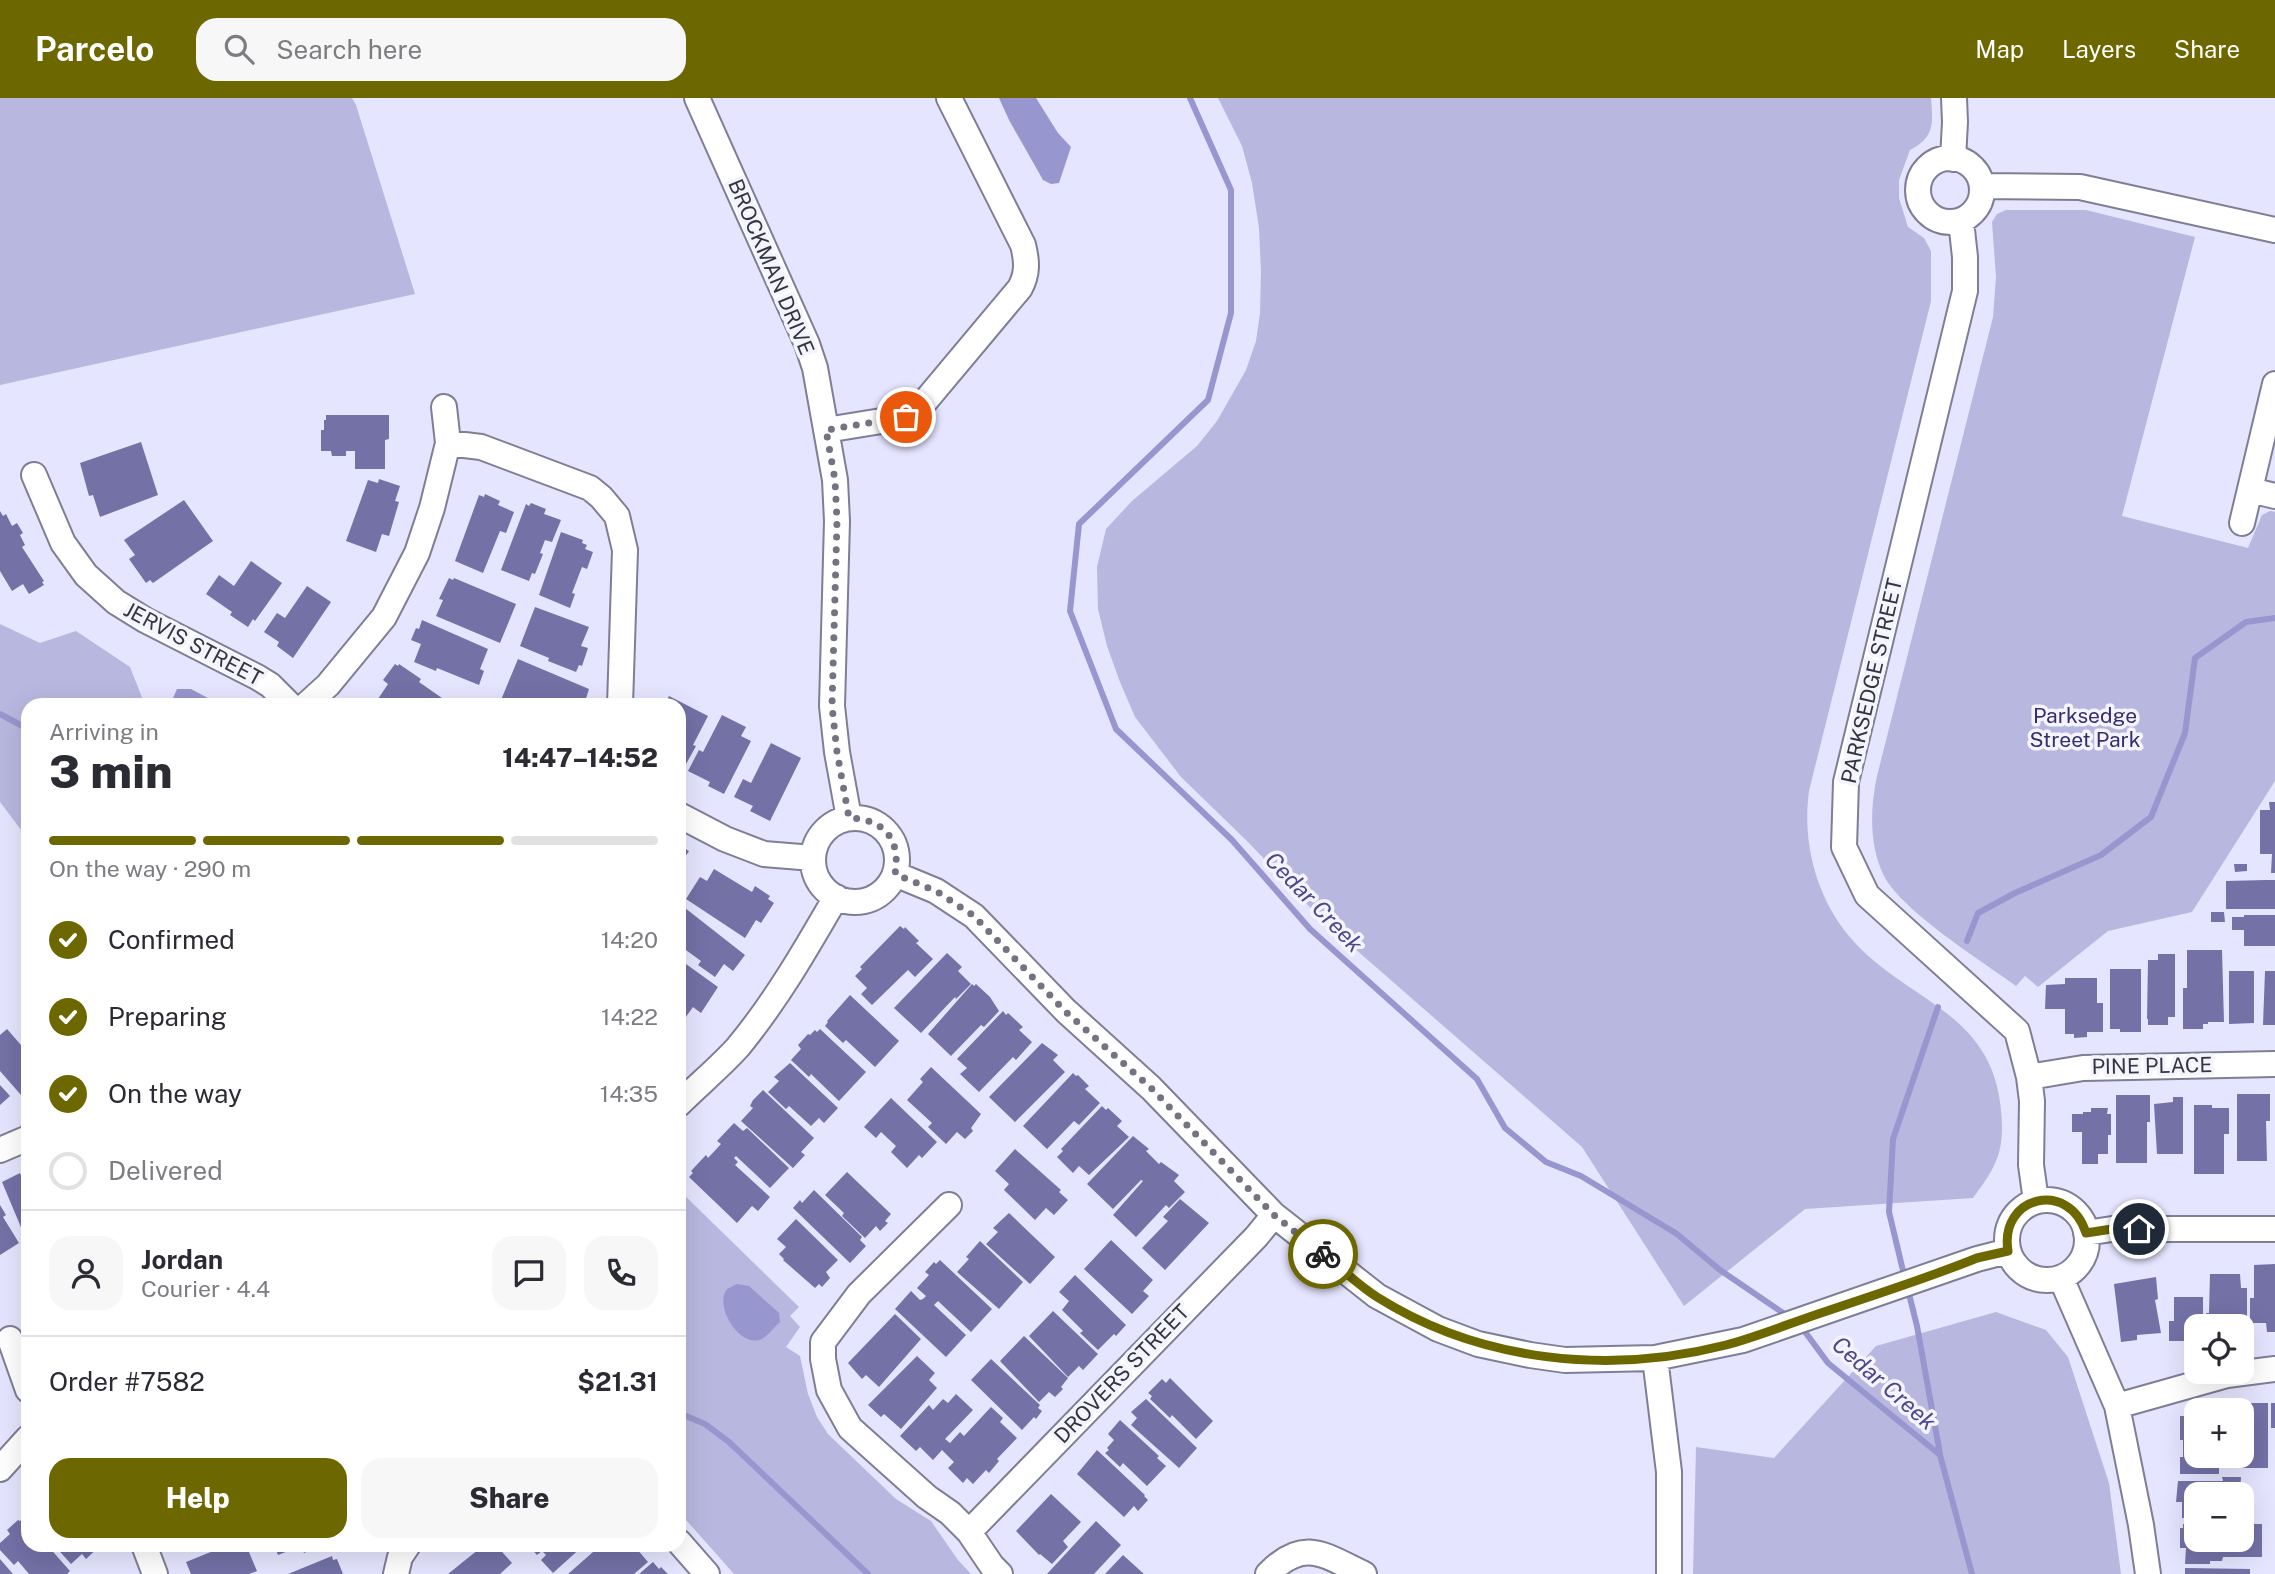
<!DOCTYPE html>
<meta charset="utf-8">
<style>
body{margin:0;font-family:"Public Sans",sans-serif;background:#f7f7f7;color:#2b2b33;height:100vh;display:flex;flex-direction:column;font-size:26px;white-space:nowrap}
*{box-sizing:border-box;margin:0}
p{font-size:23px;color:#7c7c81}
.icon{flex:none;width:38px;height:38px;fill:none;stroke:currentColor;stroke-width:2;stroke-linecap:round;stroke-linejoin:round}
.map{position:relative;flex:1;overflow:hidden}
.details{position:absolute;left:21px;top:600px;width:665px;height:854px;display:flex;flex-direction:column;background:#fff;border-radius:21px;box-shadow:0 7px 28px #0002}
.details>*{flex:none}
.fabs{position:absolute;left:2184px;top:1216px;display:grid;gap:14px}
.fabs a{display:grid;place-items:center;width:70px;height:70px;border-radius:14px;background:#fff;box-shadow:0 7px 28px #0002;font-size:35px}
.pin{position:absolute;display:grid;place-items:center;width:60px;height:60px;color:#fff;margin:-30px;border:4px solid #fff;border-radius:50%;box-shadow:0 2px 7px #0007}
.courier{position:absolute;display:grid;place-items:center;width:70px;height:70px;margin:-35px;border:5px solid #6d6700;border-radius:50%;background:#fff;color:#222;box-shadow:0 2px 9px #0007}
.headline em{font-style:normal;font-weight:800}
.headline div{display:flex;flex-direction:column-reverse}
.headline{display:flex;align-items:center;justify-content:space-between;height:119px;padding:0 28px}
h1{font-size:46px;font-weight:800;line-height:52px}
.bar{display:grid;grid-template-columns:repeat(4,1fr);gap:10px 7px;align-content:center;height:84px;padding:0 28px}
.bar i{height:9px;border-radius:5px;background:#e1e1e2}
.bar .current{background:#6d6700}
.bar p{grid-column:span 4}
.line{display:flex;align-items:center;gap:18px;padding:0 28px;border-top:2px solid #e1e1e2}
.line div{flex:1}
.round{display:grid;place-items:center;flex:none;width:74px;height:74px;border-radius:21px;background:#f7f7f7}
ol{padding:0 28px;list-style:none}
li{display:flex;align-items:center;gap:21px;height:77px}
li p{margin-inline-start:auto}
li .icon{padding:7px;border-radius:50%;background:#6d6700;color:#fff;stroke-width:4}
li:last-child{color:#7c7c81}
li i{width:38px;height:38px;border:4px solid #e1e1e2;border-radius:50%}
.primary-button{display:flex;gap:14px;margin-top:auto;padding:14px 28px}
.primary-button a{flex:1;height:80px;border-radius:21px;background:#6d6700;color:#fff;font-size:28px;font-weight:800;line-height:80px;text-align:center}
.primary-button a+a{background:#f7f7f7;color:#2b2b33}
header{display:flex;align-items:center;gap:42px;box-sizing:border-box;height:98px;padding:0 35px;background:#6d6700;color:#fff}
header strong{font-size:33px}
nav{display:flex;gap:38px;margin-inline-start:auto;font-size:24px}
.search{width:490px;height:63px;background:#f7f7f7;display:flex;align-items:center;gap:18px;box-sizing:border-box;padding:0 24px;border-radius:21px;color:#7c7c81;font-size:26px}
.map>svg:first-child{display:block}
.green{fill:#b8b7df}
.water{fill:#9896ce}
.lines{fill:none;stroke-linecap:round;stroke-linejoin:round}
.stream{stroke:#9896ce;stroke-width:6}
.building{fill:#7371a6}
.minor-casing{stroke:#7e7e95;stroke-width:28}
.minor{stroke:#fff;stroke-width:24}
.done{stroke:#737382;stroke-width:7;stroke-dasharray:0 12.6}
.route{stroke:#6d6700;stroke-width:9}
.labels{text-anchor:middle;stroke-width:7;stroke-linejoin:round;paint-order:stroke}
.street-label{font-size:21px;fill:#35353f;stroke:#f4f4fe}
.park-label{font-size:21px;fill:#362c6f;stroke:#f4f4fe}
.water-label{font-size:23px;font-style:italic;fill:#4f478d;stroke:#f4f4fe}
</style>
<header>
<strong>Parcelo</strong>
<div class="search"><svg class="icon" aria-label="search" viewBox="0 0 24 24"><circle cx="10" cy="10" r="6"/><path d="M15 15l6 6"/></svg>Search here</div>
<nav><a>Map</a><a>Layers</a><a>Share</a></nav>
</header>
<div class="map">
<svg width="2275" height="1476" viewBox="0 0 2275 1476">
<rect width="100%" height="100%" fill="#e5e5ff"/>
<path class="green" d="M0,0H352L356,7L415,196L0,287Z
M1218,0H1931C1933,25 1935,39 1910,52L1899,82V100L1908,129L1924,140L1931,153V203L1809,693C1802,744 1816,798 1849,838C1904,904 1992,911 2001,1012C2005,1053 1997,1068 1973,1100L1805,1111L1684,1208L1582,1049L1322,822L1248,744L1181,679L1135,619L1120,584L1107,548L1098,511L1097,469L1106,431L1132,403L1197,348L1217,323L1246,272L1256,243L1260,215L1261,174L1259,130L1252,85L1242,48Z
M2006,112H2086L2195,139L2122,418L2248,450L2262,417L2270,413L2275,414V683L2192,814L2108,833L2038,889L2025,878L2016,888C1982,863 1903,814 1884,778C1869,747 1870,711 1877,678L1993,219L1996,179L1992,124L1997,116Z
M0,526L40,545L76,533L130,569L145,607H28V741L0,704Z
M679,1092L799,1209L790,1218L800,1229L786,1249L800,1258L808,1296L817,1319L828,1336L896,1401L931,1423L958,1462L971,1476H734L679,1414Z
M1996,1214L2046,1232L2068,1259L2109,1385L2121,1476H1693L1696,1349L1774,1360L1876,1248Z"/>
<path class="water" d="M999,0H1036L1058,35L1071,49L1059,85L1051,86L1043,82L1009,22Z
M177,591H191L221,607H170Z
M737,1186L749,1188L779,1215L780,1224C774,1229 767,1240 759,1242C738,1248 714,1207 727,1191C729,1190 735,1187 737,1186Z"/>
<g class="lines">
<path class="stream" d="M1190,0L1231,92V215L1208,302L1079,426L1070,513L1116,631L1232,742L1310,831L1477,981L1505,1030L1546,1064L1581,1078L1677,1136L1720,1172L1789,1219
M0,616L28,631
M1967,843L1978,815L2015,795L2101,757L2151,719L2185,635L2195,560L2246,524L2275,520
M1905,1181L1889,1114L1893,1041L1938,909
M1908,1192L1917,1228L1940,1356
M1800,1227L1828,1265L1940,1357L1972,1476
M679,1315L705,1326L729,1344L868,1476"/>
</g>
<path class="building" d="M326,317H389V341L385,342V371H355V353H346V358H332L331,353H321V332H324V322H326Z
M141,344L158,397L100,419L93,397L89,398L80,365Z
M379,381L400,388L395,403L399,404L389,438L382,436L376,454L346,443L368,382L378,385Z
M485,396L500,403L498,407L514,414L506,435L500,433L483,475L455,463L479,397L484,399Z
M184,402L213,443L153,485L150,482L146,485L129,461L135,457L124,442Z
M531,405L546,411L544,416L561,422L552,444L545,442L540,455L543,456L535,476L532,475L529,483L501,472L526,406L529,408Z
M0,413L3,418L6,416L12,428L17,425L23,435L20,437L25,447L22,449L44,483L42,484L44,487L29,496L23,486L12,493L0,473Z
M561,434L583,442L582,445L587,447L585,451L593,454L587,471L582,469L572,495L575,496L570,510L539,497Z
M251,463L282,485L255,523L253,521L248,529L230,517L232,514L206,496L219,477L234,488Z
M449,480L453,482L454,480L516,506L500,545L436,518L443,502L439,501Z
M307,488L331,504L293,560L277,548L279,544L264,534L277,515L285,520Z
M535,509L589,529L581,548L588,550L582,568L579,567L576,574L548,563L549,560L520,548Z
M422,522L488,551L480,571L484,573L479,587L437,570L436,573L414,564L421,546L411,542L416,530L419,531Z
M518,561L589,591L584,607H515L501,602Z
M395,566L398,568L399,566L421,581L419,584L452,607H387L378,601L388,586L383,582Z
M669,598L708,618L693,647L696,648L685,668L683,667L682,669L679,668V607H664Z
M722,617L746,629L741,638L751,643L724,696L708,688L710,684L688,673L699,652L703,654Z
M771,645L801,660L770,723L750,713L753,708L734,699L743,681L751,685Z
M2269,704H2275V775H2271L2272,756H2260V712H2270Z
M679,747L689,753L679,768Z
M2234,766H2247V773L2235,774Z
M714,771L752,794L755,788L770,798L768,801L774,805L761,825L756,822L745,840L686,801L700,779L707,783Z
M2266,782H2275V811H2226V783Z
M685,810L745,857L733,873L724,866L715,879L698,867L701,863L679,847V819Z
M2211,814H2224L2225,824H2211Z
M2244,817H2275V848H2244V832H2232V819H2244Z
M900,828L904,831L905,829L919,843L916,845L933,861L915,879L908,872L872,907L861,896L867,890L855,878L862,871L860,869Z
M2187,852H2222L2224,924H2208V926H2203V931H2183V890H2187Z
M947,855L962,869L958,873L971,886L956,901L955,899L921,935L894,910Z
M2158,856H2175V919H2168V927H2148V921H2147L2148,862H2158Z
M679,861L718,889L701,915L693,909L683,923L679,919Z
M2110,871H2141V934H2120V931H2110Z
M2229,873H2254V925L2229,926Z
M2265,873H2275V927H2263Z
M2065,880H2097V905H2103V934H2087V939L2074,940V936H2065V911H2045L2046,887L2065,886Z
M972,886L974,888L976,886L990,899L999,913L984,929L981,927L951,958L928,936Z
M850,897L899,943L875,969L846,942L843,945L825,928L828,924L827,923Z
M1003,913L1006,917L1008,915L1023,929L1019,932L1032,944L1016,962L1013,959L979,994L960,976L967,970L957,961Z
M7,931L28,955V1005L0,973V937Z
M820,931L866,974L839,1003L811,976L809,979L791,962L801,951L798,947L808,936L810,937L815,932L817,934Z
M1042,945L1058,957L1053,962L1065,974L1015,1024L989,999Z
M790,965L838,1010L824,1025L819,1020L811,1028L789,1008L786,1011L768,994L779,983L774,979Z
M931,969L981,1016L971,1030L973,1033L965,1041L957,1034L946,1046L928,1029L932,1025L907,1002L923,984L920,981Z
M1073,975L1076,978L1078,977L1089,988L1085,991L1100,1005L1079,1027L1074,1023L1047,1051L1023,1028Z
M0,987L10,998L0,1007Z
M763,992L814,1040L801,1054L805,1057L793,1070L741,1023L753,1010L750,1008L753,1002Z
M2237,996H2270V1023H2266L2267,1063H2237Z
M2116,997H2150V1024H2147V1065H2116Z
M2173,999H2183V1056H2157L2154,1006L2173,1004Z
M891,1000L937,1044L922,1060L919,1057L907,1070L891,1054L896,1048L881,1034L876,1040L864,1029Z
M2194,1007H2212V1010H2229V1036H2224V1076H2194Z
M1102,1008L1106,1012L1108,1010L1122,1023L1117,1028L1129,1039L1089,1077L1079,1068L1073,1075L1057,1059L1063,1053L1061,1051Z
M2091,1010H2108L2107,1016H2111V1037H2108V1056H2098V1066H2082V1034H2072V1016H2083V1014H2091Z
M734,1025L743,1033L747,1030L789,1070L770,1090L736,1058L734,1060L738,1064L735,1067L770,1099L758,1113L752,1108L737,1125L689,1079L693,1075L691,1073L706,1057L708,1060L721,1046L717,1043Z
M1133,1038L1149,1051L1146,1053L1159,1066L1161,1064L1179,1077L1174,1083L1185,1094L1169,1110L1166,1107L1136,1139L1113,1117L1143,1083L1141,1082L1113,1111L1087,1086Z
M1015,1051L1061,1092L1059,1094L1068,1102L1054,1117L1046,1110L1035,1122L1004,1092L1009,1086L995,1073Z
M847,1074L891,1116L885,1123L888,1125L880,1133L876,1128L865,1140L842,1118L844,1115L825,1097Z
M20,1075L22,1080L28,1078V1146L2,1084Z
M814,1092L862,1139L860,1142L866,1148L850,1165L793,1110L800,1102L802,1105Z
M1180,1101L1209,1125L1165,1172L1142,1150L1168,1123L1163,1119Z
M0,1107L6,1117L3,1119L19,1145L0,1157Z
M1009,1115L1055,1159L1030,1186L986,1146L998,1134L993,1130Z
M796,1121L838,1162L826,1174L830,1180L822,1189L819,1186L815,1190L783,1162L784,1161L779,1156L786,1149L777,1141Z
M1111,1142L1153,1182L1143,1193L1149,1198L1132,1216L1084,1171Z
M980,1143L1023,1184L999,1211L957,1174L969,1161L966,1159Z
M940,1162L992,1211L971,1234L938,1203L934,1207L966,1237L946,1259L895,1211L911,1193L920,1202L923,1201L926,1198L917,1190L929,1177L925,1174L934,1164L936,1166Z
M2275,1166V1234H2267L2266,1225H2250V1200H2254V1167Z
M2210,1176H2240L2241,1190H2247V1242H2242V1228H2206V1215H2209Z
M1075,1177L1126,1227L1116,1238L1114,1236L1098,1252L1080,1235L1083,1233L1062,1212L1069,1203L1059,1194Z
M2156,1179L2158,1201L2155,1202L2161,1235L2137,1237V1242L2121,1244L2114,1186Z
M2174,1199H2203V1228H2196V1250H2185L2184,1243H2169V1223H2174Z
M1053,1213L1098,1256L1083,1272L1079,1268L1068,1279L1029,1238Z
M895,1216L921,1241L879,1289L866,1277L862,1281L848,1265Z
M1024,1238L1068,1280L1061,1289L1063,1291L1055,1299L1049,1294L1039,1304L1000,1263Z
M917,1258L935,1275L929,1282L937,1290L901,1331L884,1316L881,1319L868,1307Z
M991,1261L1040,1307L1038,1310L1042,1313L1036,1321L1034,1319L1022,1332L971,1282Z
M1170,1280L1213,1323L1196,1341L1172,1317L1170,1320L1150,1301L1152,1298L1148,1295L1162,1281L1166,1285Z
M956,1296L973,1312L945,1341L950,1345L960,1334L964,1338L991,1309L1003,1320L1000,1324L1017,1340L997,1361L999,1363L989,1375L986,1372L973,1386L967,1380L963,1385L948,1370L954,1364L942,1352L933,1362L920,1349L916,1353L900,1338L929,1307L933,1312L943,1301L948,1305Z
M1146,1301L1197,1350L1179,1370L1131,1327L1137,1320L1131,1314Z
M2245,1305H2268V1370H2230V1358H2242V1312H2226V1307H2245Z
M2271,1305H2275V1330H2271Z
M2180,1318H2196V1358H2219V1376H2180V1359H2183V1342H2180Z
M1120,1322L1159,1358L1157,1360L1166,1368L1147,1388L1123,1365L1120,1369L1105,1355L1109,1352L1107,1350L1114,1342L1108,1336Z
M1097,1352L1145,1397L1144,1398L1148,1402L1138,1413L1134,1408L1124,1419L1077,1376Z
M2222,1379H2241L2240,1396H2196V1420H2182V1404H2176L2178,1383H2223Z
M1051,1396L1081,1424L1063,1443L1068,1449L1052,1466L1040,1456L1039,1457L1016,1433Z
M23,1420L28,1425V1447H47L70,1473L67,1476H29L18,1463L14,1467L0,1452V1445L10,1436L7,1432L18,1422L20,1423Z
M1096,1423L1121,1447L1094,1476H1047Z
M2183,1426H2196V1442H2242V1426H2262V1459H2223L2222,1463H2210V1466H2185L2186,1450H2180V1430H2183Z
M54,1447H101L86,1461L82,1456L71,1466Z
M228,1447H246L257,1473L249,1476H191L186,1464Z
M274,1447H321L304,1455L301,1448L278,1457Z
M484,1447H496L512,1465L500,1476H448Z
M528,1447H584L553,1475L541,1462L546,1457L542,1453L537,1457Z
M601,1447H639L636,1450L648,1464L634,1476H568Z
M1123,1457L1144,1476H1105Z
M332,1458L333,1462L337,1461L343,1476H288Z
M0,1461L13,1476H0Z
M653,1464L659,1471L661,1469L668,1476H639Z
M2185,1470L2250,1471V1476H2185Z"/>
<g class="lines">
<g class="minor-casing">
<path id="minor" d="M697,0L807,246L815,270L835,382L837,423L832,608L837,654L849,720
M1918 92a32 32 0 1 1 64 0a32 32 0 1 1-64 0Z
M1953,61L1955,24L1954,0
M1982,88L2080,89L2275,132
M1961,123L1965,159V193L1846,684L1844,749L1867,797L2017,933L2029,979L2032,1003L2031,1067L2036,1103
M826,332L906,319L917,313L1020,190C1028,175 1027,163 1023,147L949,0
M448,345L481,349L590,390L601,399L617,418L625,452L620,607
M34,377L63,445L86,477L116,504L145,522L257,579L270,587L290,607
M2250,392L2275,398
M2242,425L2275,286
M306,607L328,587L384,519L417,455L432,410L448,345L444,309
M679,717L725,741L764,756L813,760
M813 762a42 42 0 1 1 84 0a42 42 0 1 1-84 0Z
M895,776L936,793L974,818L1066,913L1151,990L1274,1117L1377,1198L1438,1231L1478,1246L1530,1257L1565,1262L1655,1260L1743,1242L1977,1161L2008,1153
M2029,979L2083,970L2275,966
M679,1006C698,987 720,969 738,949C776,903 806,851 836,799
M0,1052L28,1040
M2007 1142a40 40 0 1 1 80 0a40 40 0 1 1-80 0Z
M949,1107L859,1196L823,1244V1261L829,1292L850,1330L927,1399L950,1415L969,1434L992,1468L1000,1476
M2086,1135L2112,1131H2275
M2061,1180L2117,1308L2141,1427L2148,1476
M10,1241L28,1292
M1655,1260L1669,1374V1476
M2117,1308L2227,1277L2275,1271
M0,1371L28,1340
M969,1434L1256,1139L1274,1117
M679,1444L707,1476
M144,1447L155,1476
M396,1476L400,1459L408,1447
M1268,1476C1304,1439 1324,1457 1364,1476"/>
</g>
<use href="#minor" class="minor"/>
</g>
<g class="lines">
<path class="done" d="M906,319L826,332L835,382L837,423L832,608L837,654L849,720C885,721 901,742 895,776L936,793L974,818L1066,914L1151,990L1274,1117L1323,1156"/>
<path class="route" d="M1323,1156C1341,1170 1358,1187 1377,1199C1480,1264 1609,1277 1726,1247C1760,1238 1793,1224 1827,1213C1877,1196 1928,1180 1977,1160L2008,1153C1999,1098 2069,1081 2086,1135L2112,1131H2139"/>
</g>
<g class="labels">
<g class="street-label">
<text transform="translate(771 169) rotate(67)" y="7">BROCKMAN DRIVE</text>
<text transform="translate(193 546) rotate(28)" y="7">JERVIS STREET</text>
<text transform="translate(1872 583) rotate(-77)" y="7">PARKSEDGE STREET</text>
<text transform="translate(2152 968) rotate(-1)" y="7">PINE PLACE</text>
<text transform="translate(1122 1276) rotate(-46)" y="7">DROVERS STREET</text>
</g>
<g class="park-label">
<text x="2085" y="625">Parksedge<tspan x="2085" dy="24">Street Park</tspan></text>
</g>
<g class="water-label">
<text transform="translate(1314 804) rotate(46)" y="8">Cedar Creek</text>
<text transform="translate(1884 1285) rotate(41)" y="8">Cedar Creek</text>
</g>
</g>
</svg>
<div class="fabs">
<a><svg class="icon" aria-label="locate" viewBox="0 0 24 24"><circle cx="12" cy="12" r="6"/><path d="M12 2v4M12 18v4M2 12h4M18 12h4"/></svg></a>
<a>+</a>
<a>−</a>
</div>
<div class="pin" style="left:906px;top:319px;background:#ea580c"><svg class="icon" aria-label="bag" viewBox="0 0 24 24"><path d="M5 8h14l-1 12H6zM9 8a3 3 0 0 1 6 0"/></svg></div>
<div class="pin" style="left:2139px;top:1131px;background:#1f2937"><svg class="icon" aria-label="home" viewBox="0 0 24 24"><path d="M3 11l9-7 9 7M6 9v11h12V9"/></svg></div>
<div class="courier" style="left:1323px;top:1156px"><svg class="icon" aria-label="bike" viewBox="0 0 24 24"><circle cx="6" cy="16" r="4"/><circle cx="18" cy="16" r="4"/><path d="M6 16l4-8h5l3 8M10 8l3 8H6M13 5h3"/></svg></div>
<section class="details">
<div class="headline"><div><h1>3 min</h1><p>Arriving in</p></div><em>14:47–14:52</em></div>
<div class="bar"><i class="current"></i><i class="current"></i><i class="current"></i><i></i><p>On the way · 290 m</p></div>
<ol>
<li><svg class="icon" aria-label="check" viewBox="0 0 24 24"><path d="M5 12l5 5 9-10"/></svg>Confirmed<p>14:20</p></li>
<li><svg class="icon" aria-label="check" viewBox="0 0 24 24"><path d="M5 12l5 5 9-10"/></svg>Preparing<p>14:22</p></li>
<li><svg class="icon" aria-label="check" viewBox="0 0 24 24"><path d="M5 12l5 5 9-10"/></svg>On the way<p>14:35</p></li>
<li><i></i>Delivered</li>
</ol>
<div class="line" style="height:126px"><a class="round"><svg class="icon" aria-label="person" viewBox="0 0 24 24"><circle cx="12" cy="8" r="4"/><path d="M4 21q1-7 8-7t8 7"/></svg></a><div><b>Jordan</b><p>Courier · 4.4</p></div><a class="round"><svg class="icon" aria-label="chat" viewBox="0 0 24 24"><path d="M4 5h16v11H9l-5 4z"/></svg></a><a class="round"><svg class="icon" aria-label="phone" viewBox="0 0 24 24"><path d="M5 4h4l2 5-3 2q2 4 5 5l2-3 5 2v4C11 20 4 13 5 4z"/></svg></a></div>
<div class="line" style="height:91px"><div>Order #7582</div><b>$21.31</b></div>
<div class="primary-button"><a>Help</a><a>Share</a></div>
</section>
</div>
